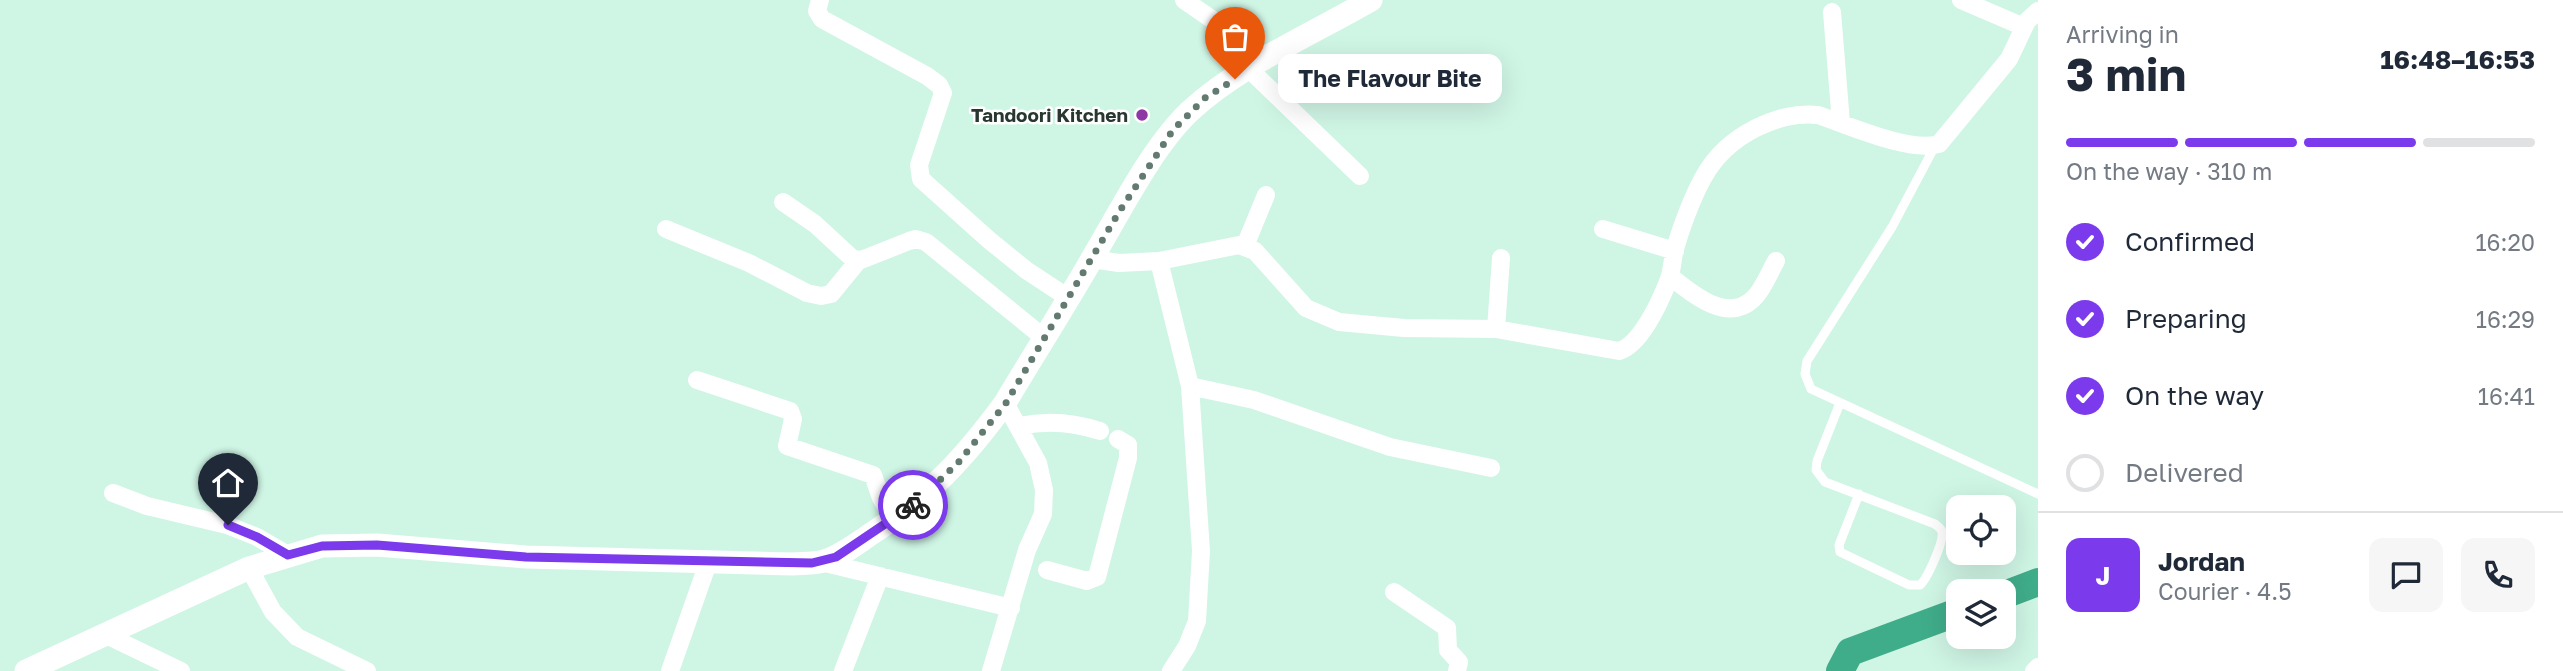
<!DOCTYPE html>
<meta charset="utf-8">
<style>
body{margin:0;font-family:"Golos Text",sans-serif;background:#f6f6f7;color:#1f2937;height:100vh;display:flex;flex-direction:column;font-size:26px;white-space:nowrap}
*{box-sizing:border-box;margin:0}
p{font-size:23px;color:#747a83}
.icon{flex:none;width:38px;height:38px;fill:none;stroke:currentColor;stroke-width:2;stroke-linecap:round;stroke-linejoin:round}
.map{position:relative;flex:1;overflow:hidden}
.drawer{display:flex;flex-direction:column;background:#fff;width:525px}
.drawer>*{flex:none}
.buttons{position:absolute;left:1946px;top:495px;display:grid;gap:14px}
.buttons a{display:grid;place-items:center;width:70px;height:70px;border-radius:14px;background:#fff;box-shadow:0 7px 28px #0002;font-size:35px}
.pin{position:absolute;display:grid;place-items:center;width:60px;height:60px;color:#fff;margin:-72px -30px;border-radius:50% 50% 50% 0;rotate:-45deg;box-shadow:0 0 7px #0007}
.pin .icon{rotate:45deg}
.courier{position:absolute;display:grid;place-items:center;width:70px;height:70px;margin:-35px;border:5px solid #7c3aed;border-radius:50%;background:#fff;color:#222;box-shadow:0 2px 9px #0007}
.bubble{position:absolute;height:49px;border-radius:14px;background:#fff;box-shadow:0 7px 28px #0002;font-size:23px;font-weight:700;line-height:49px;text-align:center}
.head em{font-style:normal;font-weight:700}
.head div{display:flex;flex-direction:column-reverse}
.head{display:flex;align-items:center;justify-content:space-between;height:119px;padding:0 28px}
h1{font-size:46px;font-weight:700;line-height:52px}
.bar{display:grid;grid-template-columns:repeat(4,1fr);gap:10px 7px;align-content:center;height:84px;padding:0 28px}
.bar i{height:9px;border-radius:5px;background:#e0e1e3}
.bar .selected{background:#7c3aed}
.bar p{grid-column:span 4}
.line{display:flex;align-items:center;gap:18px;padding:0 28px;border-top:2px solid #e0e1e3}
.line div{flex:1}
.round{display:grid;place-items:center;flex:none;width:74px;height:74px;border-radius:14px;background:#f6f6f7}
ol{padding:0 28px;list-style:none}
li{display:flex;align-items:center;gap:21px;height:77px}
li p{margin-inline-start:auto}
li .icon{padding:7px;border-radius:50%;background:#7c3aed;color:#fff;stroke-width:4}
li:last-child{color:#747a83}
li i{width:38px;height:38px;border:4px solid #e0e1e3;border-radius:50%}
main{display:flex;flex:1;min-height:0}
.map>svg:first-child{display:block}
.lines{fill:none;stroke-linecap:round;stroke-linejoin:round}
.river{stroke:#40ad8a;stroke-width:28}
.service{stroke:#fff;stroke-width:9}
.minor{stroke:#fff;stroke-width:18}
.tertiary{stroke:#fff;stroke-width:23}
.done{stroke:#627a70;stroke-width:7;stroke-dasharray:0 12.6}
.route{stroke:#7c3aed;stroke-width:9}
.poi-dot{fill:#8d38a5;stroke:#fff;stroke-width:2.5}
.labels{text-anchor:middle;stroke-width:5;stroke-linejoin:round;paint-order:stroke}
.poi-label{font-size:19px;font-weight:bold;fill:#283831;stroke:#fff;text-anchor:end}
</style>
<main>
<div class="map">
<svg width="2038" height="671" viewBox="0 0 2038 671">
<rect width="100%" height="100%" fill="#cff5e5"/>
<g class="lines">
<path class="river" d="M2004,595L2038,582
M1840,671L1850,652L1958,612"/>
<path class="service" d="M1935,146L1892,227L1807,361L1805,374L1811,389L2038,494
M1840,403L1817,461L1816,470L1825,482L1935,524C1938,527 1941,528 1942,532C1944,542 1927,579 1920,585H1909L1840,552L1839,545L1859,494"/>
<path class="minor" d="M820,0L817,11L822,19L927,76L939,85L943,93L919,165L921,179L989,240L1026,270L1067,297
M1184,0L1268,58
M1961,0L2024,27
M1832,12L1841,123
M1249,69L1360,176
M783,202L815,224L853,259L861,260L909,241L916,239L926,242L1043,337
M666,229L749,263L807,293L821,296L831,294L858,261
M1603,229L1675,251
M1245,246L1266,195
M1092,259L1119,263L1159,261L1239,245L1255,251L1306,308L1339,322L1404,328L1496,329L1619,351C1640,345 1659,304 1667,284C1672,274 1672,263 1674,253C1680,230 1692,198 1703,178C1715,156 1734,139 1756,128C1777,118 1795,113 1818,115C1847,125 1910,153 1939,144L2009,59L2027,21L2038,11
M1159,261L1190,386L1201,551L1197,621L1187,646L1171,671
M1670,276C1691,293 1727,324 1753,299C1763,290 1769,273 1776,261
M1496,329L1501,258
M697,380L790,411L793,419L787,446L873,475L881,498L894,519
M1190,386L1254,400L1390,447L1491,468
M1019,426C1047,420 1073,422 1100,431
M113,493L147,506L227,525L257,537L288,555
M821,562L1011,608
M249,568L273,612L297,637L367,671
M1047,570L1087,581L1097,577L1128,458V445L1118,439
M1394,592L1447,628L1448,650L1459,662L1457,671
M104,634L181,671
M670,671L709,560
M843,671L880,576
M991,671L1027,550L1043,514L1044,490L1038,463L1005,403
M2034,671L2038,667"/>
<path class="tertiary" d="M26,671L249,568L322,546L377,545L526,557L792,564C803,563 814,564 824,561C841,556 856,544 871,534C930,495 963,460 1005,403C1034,354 1065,306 1093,257C1120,212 1152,147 1190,111C1240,65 1312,34 1371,0"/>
</g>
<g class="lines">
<path class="done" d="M913,505L958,463L1006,403L1119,212L1173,130L1205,98L1235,79"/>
<path class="route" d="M228,525L257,537L288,555L322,546L377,545L526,557L812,563L836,557L913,505"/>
</g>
<circle class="poi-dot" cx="1142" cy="115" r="7"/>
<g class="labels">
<g class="poi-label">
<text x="1128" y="122">Tandoori Kitchen</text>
</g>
</g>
</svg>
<div class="buttons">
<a><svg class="icon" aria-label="locate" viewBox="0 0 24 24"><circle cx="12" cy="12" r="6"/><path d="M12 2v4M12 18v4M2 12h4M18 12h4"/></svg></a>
<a><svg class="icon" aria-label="layers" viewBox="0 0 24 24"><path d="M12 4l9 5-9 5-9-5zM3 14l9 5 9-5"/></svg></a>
</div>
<div class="pin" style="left:1235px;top:79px;background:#ea580c"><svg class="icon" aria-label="bag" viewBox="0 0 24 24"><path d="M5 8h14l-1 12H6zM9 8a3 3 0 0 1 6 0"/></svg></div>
<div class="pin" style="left:228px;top:525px;background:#1f2937"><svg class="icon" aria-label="home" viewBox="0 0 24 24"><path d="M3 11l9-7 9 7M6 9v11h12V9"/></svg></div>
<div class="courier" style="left:913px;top:505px"><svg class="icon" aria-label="bike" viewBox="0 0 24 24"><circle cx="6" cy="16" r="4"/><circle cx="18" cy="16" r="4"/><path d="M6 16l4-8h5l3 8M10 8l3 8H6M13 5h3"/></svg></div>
<div class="bubble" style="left:1278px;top:54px;width:224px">The Flavour Bite</div>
</div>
<section class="drawer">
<div class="head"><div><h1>3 min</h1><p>Arriving in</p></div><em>16:48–16:53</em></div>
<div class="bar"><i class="selected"></i><i class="selected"></i><i class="selected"></i><i></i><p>On the way · 310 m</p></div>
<ol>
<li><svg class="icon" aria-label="check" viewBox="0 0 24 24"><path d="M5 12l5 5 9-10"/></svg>Confirmed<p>16:20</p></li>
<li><svg class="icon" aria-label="check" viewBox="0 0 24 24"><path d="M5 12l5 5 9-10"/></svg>Preparing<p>16:29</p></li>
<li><svg class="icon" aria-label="check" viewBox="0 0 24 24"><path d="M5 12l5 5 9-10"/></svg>On the way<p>16:41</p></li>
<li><i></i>Delivered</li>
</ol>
<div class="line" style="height:126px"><b class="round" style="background:#7c3aed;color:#fff">J</b><div><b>Jordan</b><p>Courier · 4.5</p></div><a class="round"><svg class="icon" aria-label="chat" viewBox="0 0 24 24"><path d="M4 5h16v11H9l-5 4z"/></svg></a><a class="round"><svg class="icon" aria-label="phone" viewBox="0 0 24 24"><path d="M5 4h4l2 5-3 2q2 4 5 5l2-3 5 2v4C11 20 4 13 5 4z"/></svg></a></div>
</section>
</main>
